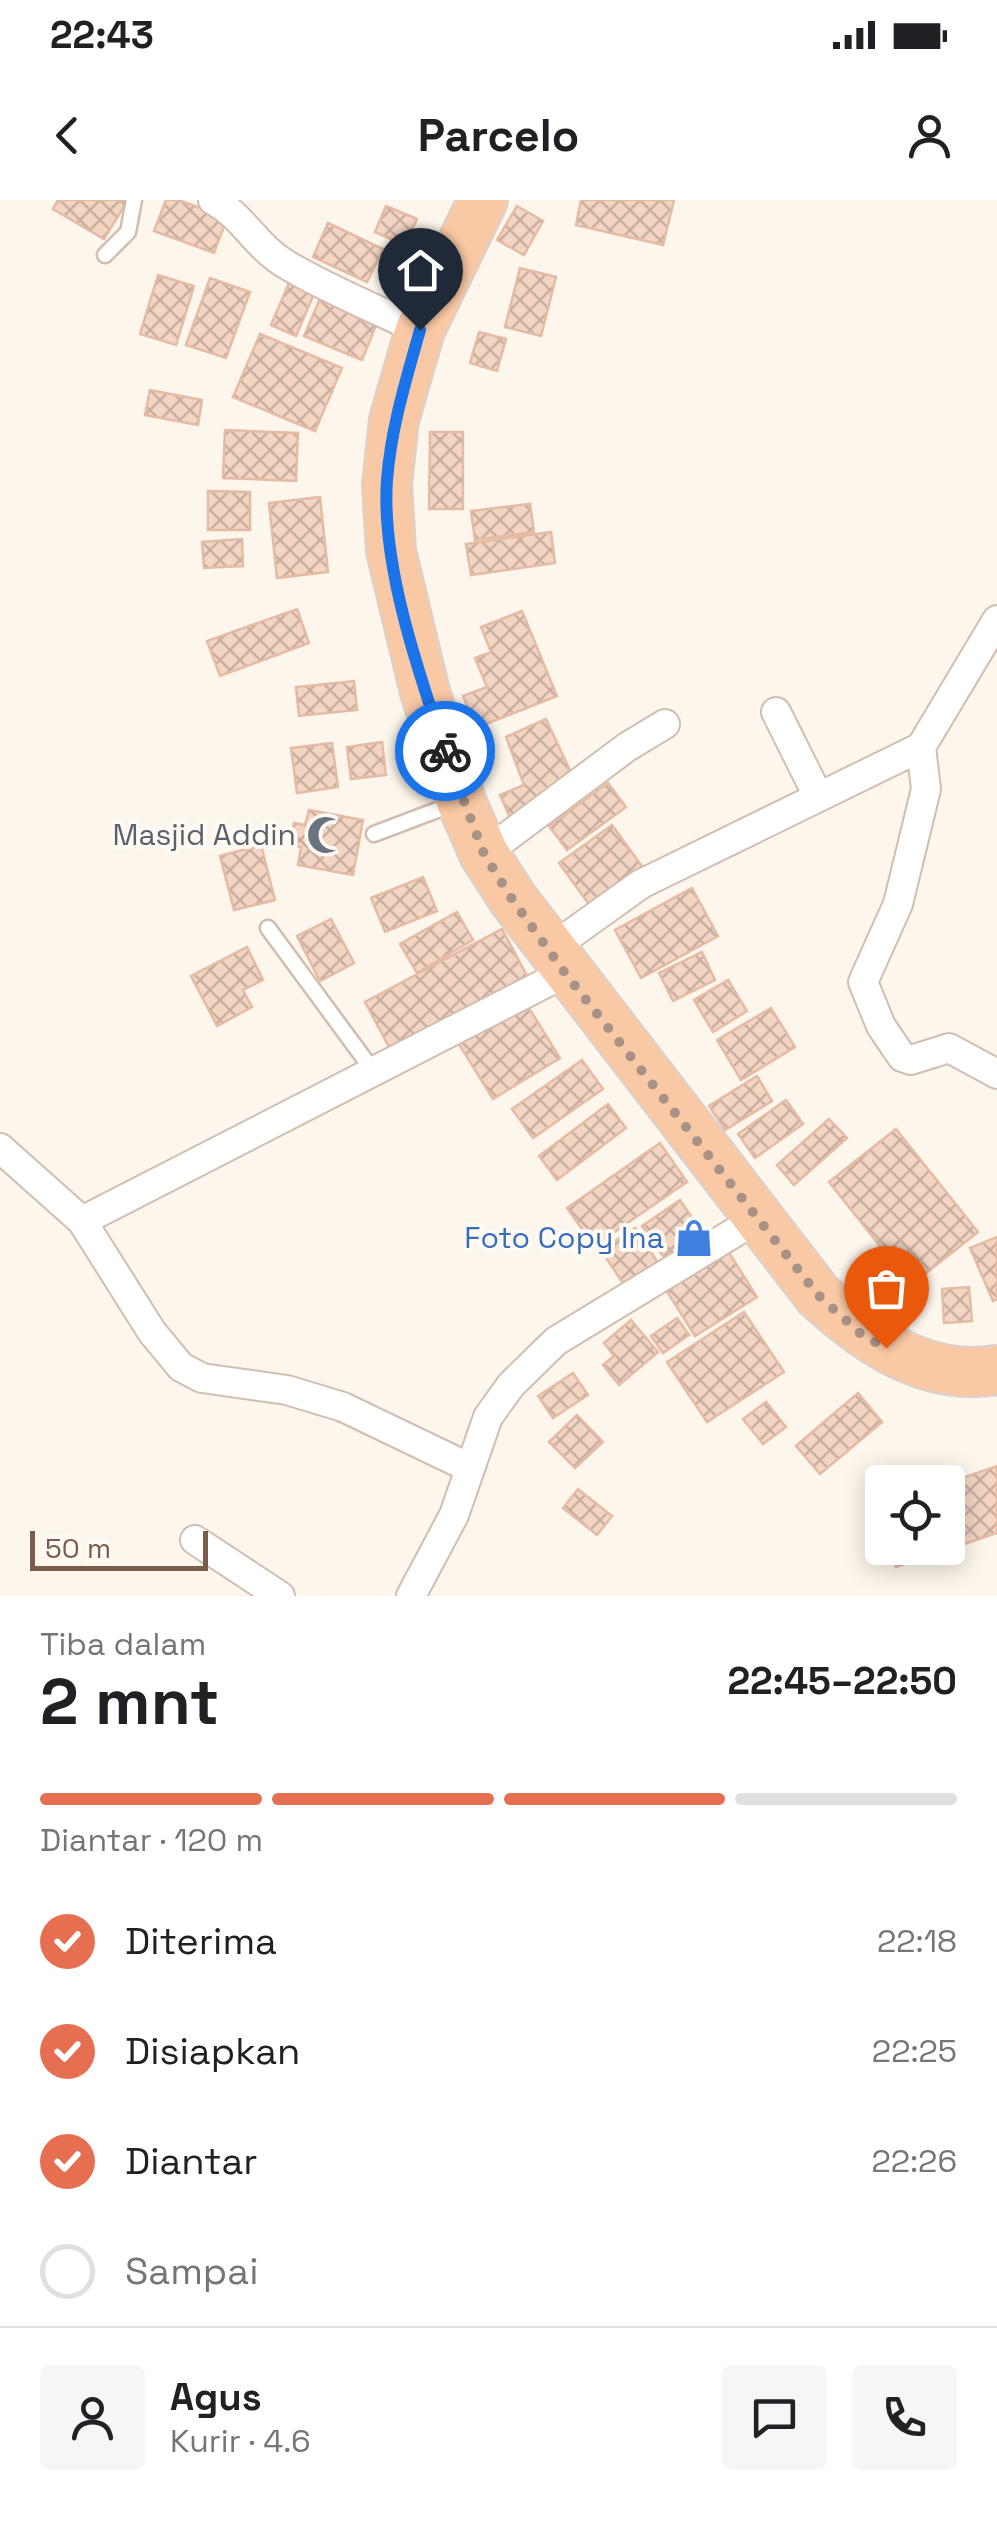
<!DOCTYPE html>
<html lang="id">
<meta charset="utf-8">
<style>
body{margin:0;font-family:"Space Grotesk",sans-serif;background:#f6f6f6;color:#202124;height:100vh;display:flex;flex-direction:column;font-size:38px;white-space:nowrap}
*{box-sizing:border-box;margin:0}
p{font-size:32px;color:#757577}
.icon{flex:none;width:55px;height:55px;fill:none;stroke:currentColor;stroke-width:2;stroke-linecap:round;stroke-linejoin:round}
.map{position:relative;height:1396px;overflow:hidden}
.details{display:flex;flex-direction:column;background:#fff;flex:1}
.details>*{flex:none}
.buttons{position:absolute;left:865px;top:1265px;display:grid;gap:20px}
.buttons a{display:grid;place-items:center;width:100px;height:100px;border-radius:10px;background:#fff;box-shadow:0 5px 25px #0003;font-size:50px}
.scale{position:absolute;left:30px;bottom:25px;width:178px;box-sizing:border-box;padding-left:10px;border:5px solid #7a5c4d;border-top:0;font-size:28px;line-height:35px;white-space:nowrap;color:#7a5c4d;-webkit-text-stroke:8px #fffaf3;paint-order:stroke}
.pin{position:absolute;display:grid;place-items:center;width:85px;height:85px;color:#fff;margin:-102px -42px;border-radius:50% 50% 50% 0;rotate:-45deg;box-shadow:0 0 10px #0007}
.pin .icon{rotate:45deg}
.courier{position:absolute;display:grid;place-items:center;width:100px;height:100px;margin:-50px;border:8px solid #1a73e8;border-radius:50%;background:#fff;color:#222;box-shadow:0 2px 12px #0007}
.overview em{font-style:normal;font-weight:600}
.overview div{display:flex;flex-direction:column-reverse}
.overview{display:flex;align-items:center;justify-content:space-between;height:170px;padding:0 40px}
h1{font-size:65px;font-weight:600;line-height:75px}
.bar{display:grid;grid-template-columns:repeat(4,1fr);gap:15px 10px;align-content:center;height:120px;padding:0 40px}
.bar i{height:12px;border-radius:8px;background:#e0e0e0}
.bar .active{background:#e76f51}
.bar p{grid-column:span 4}
.line{display:flex;align-items:center;gap:25px;padding:0 40px;border-top:2px solid #e0e0e0}
.line div{flex:1}
.round{display:grid;place-items:center;flex:none;width:105px;height:105px;border-radius:10px;background:#f6f6f6}
ol{padding:0 40px;list-style:none}
li{display:flex;align-items:center;gap:30px;height:110px}
li p{margin-inline-start:auto}
li .icon{padding:10px;border-radius:50%;background:#e76f51;color:#fff;stroke-width:4}
li:last-child{color:#757577}
li i{width:55px;height:55px;border:5px solid #e0e0e0;border-radius:50%}
.status{display:flex;justify-content:space-between;align-items:center;height:70px;padding:0 50px;background:#fff;direction:ltr}
.status svg{height:28px;fill:currentColor}
header{display:flex;justify-content:space-between;align-items:center;height:130px;padding:0 40px;background:#fff;font-size:45px;font-weight:600}
.map>svg:first-child{display:block}
.building{fill:url(#building-cross-hatch);stroke:#e6bba3;stroke-width:2.5}
.lines{fill:none;stroke-linecap:round;stroke-linejoin:round}
.service-casing{stroke:#d1beb0;stroke-width:19}
.minor-casing{stroke:#d1beb0;stroke-width:32}
.trunk-casing{stroke:#dad1cd;stroke-width:52}
.service{stroke:#fff;stroke-width:14}
.minor{stroke:#fff;stroke-width:28}
.trunk{stroke:#f9c8a4;stroke-width:48}
.done{stroke:#a89285;stroke-width:10;stroke-dasharray:0 18}
.route{stroke:#1a73e8;stroke-width:12}
.labels{text-anchor:middle;stroke-width:8;stroke-linejoin:round;paint-order:stroke}
.worship-label{font-size:30px;fill:#5b616d;stroke:#fffaf3;text-anchor:end}
.shop-label{font-size:30px;fill:#366cbe;stroke:#fffaf3;text-anchor:end}
</style>
<div class="status"><b>22:43</b><svg viewBox="0 0 49 12"><path d="M0 12V9h3v3zM5 12V6h3v6zM10 12V3h3v9zM15 12V0h3v12zM26 1h20v11H26zM47 4h2v5h-2z"/></svg></div>
<header><svg class="icon" aria-label="back" viewBox="0 0 24 24"><path d="M15 5l-7 7 7 7"/></svg>Parcelo<svg class="icon" aria-label="person" viewBox="0 0 24 24"><circle cx="12" cy="8" r="4"/><path d="M4 21q1-7 8-7t8 7"/></svg></header>
<div class="map">
<svg width="997" height="1396" viewBox="0 0 997 1396">
<defs>
<pattern id="building-cross-hatch" width="8" height="8" patternUnits="userSpaceOnUse" patternTransform="scale(2.5)"><rect width="8" height="8" fill="#f3d5c3"/><path d="M0 0l8 8M0 8l8-8" fill="none" stroke="#cab0a1"/></pattern>
</defs>
<rect width="100%" height="100%" fill="#fdf6ec"/>
<path class="building" d="M58,0H128L104,39L53,9Z
M166,0H179L227,18L214,53L154,31Z
M581,0H674L663,45L576,25Z
M386,6L417,19L405,45L375,32Z
M517,6L543,21L524,55L497,40Z
M328,23L383,49L367,82L313,57Z
M396,46L420,57L413,73L389,63Z
M520,68L556,77L541,136L505,127Z
M158,75L194,86L176,145L140,134Z
M210,78L250,92L226,158L186,145Z
M289,83L314,94L296,136L271,125Z
M322,94L379,118L362,160L304,136Z
M479,132L506,139L497,171L470,163Z
M260,134L342,168L315,231L233,197Z
M150,190L202,200L198,225L145,215Z
M225,230L298,233L296,281L223,278Z
M430,232H463V309H429Z
M208,291L250,292V330H208Z
M320,297L328,372L277,378L269,303Z
M530,304L534,332L475,340L471,311Z
M551,332L555,363L471,375L466,344Z
M242,339L243,366L204,368L202,342Z
M297,409L309,443L220,476L207,441Z
M522,411L557,496L476,528L463,496L487,487L475,458L491,452L481,427Z
M354,481L357,510L299,516L296,487Z
M546,519L574,579L511,620L500,595L524,585L506,537Z
M382,542L386,575L351,579L347,547Z
M332,543L338,587L297,593L291,548Z
M608,583L626,607L567,650L549,626Z
M309,610L363,620L353,675L298,665L301,647L290,645L294,623L305,625Z
M612,625L644,669L591,707L559,663Z
M261,645L275,700L234,710L220,656Z
M423,677L437,711L385,732L371,698Z
M692,688L718,736L641,778L615,730Z
M457,712L473,740L417,773L400,744Z
M331,719L354,763L320,781L297,736Z
M502,729L532,785L395,858L365,802Z
M247,747L263,780L243,790L252,807L217,826L191,776Z
M702,752L715,780L673,801L659,773Z
M728,780L747,811L713,832L694,800Z
M524,800L560,858L493,899L457,841Z
M771,808L795,847L741,880L717,840Z
M582,860L603,889L533,938L512,909Z
M757,876L772,901L725,930L709,906Z
M786,900L803,924L755,958L738,934Z
M608,904L626,928L557,980L539,956Z
M829,919L847,938L794,985L777,965Z
M896,929L978,1032L911,1085L829,982Z
M660,943L687,982L594,1046L567,1008Z
M680,1000L707,1040L670,1066L642,1026Z
M635,1028L662,1069L628,1091L601,1050Z
M997,1037V1099L993,1101L970,1048Z
M728,1051L757,1097L695,1136L666,1090Z
M969,1087L972,1121L944,1123L942,1089Z
M744,1112L784,1172L707,1222L667,1162Z
M677,1118L689,1135L663,1153L651,1136Z
M631,1120L658,1152L619,1185L603,1165L614,1156L604,1143Z
M573,1173L588,1195L553,1218L538,1196Z
M858,1193L882,1222L820,1274L796,1246Z
M766,1202L786,1227L763,1244L743,1219Z
M577,1215L603,1242L575,1268L549,1242Z
M997,1266V1333L896,1367L889,1348H948V1283Z
M578,1289L612,1316L597,1335L563,1308Z"/>
<g class="lines">
<g class="service-casing">
<path id="service" d="M105,55L128,32L134,0
M374,634L453,604
M268,728L374,872"/>
</g>
<g class="minor-casing">
<path id="minor" d="M213,0C244,17 256,47 287,65C329,90 376,109 420,130
M997,420L921,547L926,589L898,704L863,782L881,826L902,857L911,860L949,848L997,874
M776,512L818,596
M484,654L627,547L665,524
M549,750L641,684L921,547
M0,948L82,1021L152,1132L181,1167L202,1178L287,1190L343,1207L468,1267
M82,1021L565,773
M195,1340L280,1396
M411,1396L454,1315L488,1217L511,1185L556,1141L755,1020"/>
</g>
<g class="trunk-casing">
<path id="trunk" d="M483,0L420,130L394,220L387,284L391,351L425,492L461,601L484,654L513,699L818,1095C867,1140 926,1182 997,1170"/>
</g>
<use href="#service" class="service"/>
<use href="#minor" class="minor"/>
<use href="#trunk" class="trunk"/>
</g>
<g class="lines">
<path class="done" d="M445,551L484,654L512,699L565,773L818,1095L862,1135L886,1148"/>
<path class="route" d="M420,130C406,180 391,228 387,280C381,364 418,471 445,551"/>
</g>
<defs>
<g id="mosque-bare" transform="scale(3)"><path d="M3.5-4.9A6 6 0 1 0 3.5 4.9A5 5 0 1 1 3.5-4.9Z" fill="#6b7280" stroke="#fffaf3" stroke-width="2.5" paint-order="stroke"/></g>
<g id="shop-bare" transform="scale(3)"><path d="M-5-2.5h2.3a2.7 3.5 0 0 1 5.4 0H5L5.5 6h-11ZM-1.5-2.5h3a1.5 2.3 0 0 0-3 0Z" fill="#3f7fe0" stroke="#fffaf3" stroke-width="2.5" paint-order="stroke"/></g>
</defs>
<g fill-rule="evenodd">
<use href="#mosque-bare" x="326" y="635"/>
<use href="#shop-bare" x="694" y="1038"/>
</g>
<g class="labels">
<g class="worship-label">
<text x="296" y="645">Masjid Addin</text>
</g>
<g class="shop-label">
<text x="664" y="1048">Foto Copy Ina</text>
</g>
</g>
</svg>
<div class="buttons">
<a><svg class="icon" aria-label="locate" viewBox="0 0 24 24"><circle cx="12" cy="12" r="6"/><path d="M12 2v4M12 18v4M2 12h4M18 12h4"/></svg></a>
</div>
<div class="scale">50 m</div>
<div class="pin" style="left:886px;top:1148px;background:#ea580c"><svg class="icon" aria-label="bag" viewBox="0 0 24 24"><path d="M5 8h14l-1 12H6zM9 8a3 3 0 0 1 6 0"/></svg></div>
<div class="pin" style="left:420px;top:130px;background:#1f2937"><svg class="icon" aria-label="home" viewBox="0 0 24 24"><path d="M3 11l9-7 9 7M6 9v11h12V9"/></svg></div>
<div class="courier" style="left:445px;top:551px"><svg class="icon" aria-label="bike" viewBox="0 0 24 24"><circle cx="6" cy="16" r="4"/><circle cx="18" cy="16" r="4"/><path d="M6 16l4-8h5l3 8M10 8l3 8H6M13 5h3"/></svg></div>
</div>
<section class="details">
<div class="overview"><div><h1>2 mnt</h1><p>Tiba dalam</p></div><em>22:45–22:50</em></div>
<div class="bar"><i class="active"></i><i class="active"></i><i class="active"></i><i></i><p>Diantar · 120 m</p></div>
<ol>
<li><svg class="icon" aria-label="check" viewBox="0 0 24 24"><path d="M5 12l5 5 9-10"/></svg>Diterima<p>22:18</p></li>
<li><svg class="icon" aria-label="check" viewBox="0 0 24 24"><path d="M5 12l5 5 9-10"/></svg>Disiapkan<p>22:25</p></li>
<li><svg class="icon" aria-label="check" viewBox="0 0 24 24"><path d="M5 12l5 5 9-10"/></svg>Diantar<p>22:26</p></li>
<li><i></i>Sampai</li>
</ol>
<div class="line" style="height:180px"><a class="round"><svg class="icon" aria-label="person" viewBox="0 0 24 24"><circle cx="12" cy="8" r="4"/><path d="M4 21q1-7 8-7t8 7"/></svg></a><div><b>Agus</b><p>Kurir · 4.6</p></div><a class="round"><svg class="icon" aria-label="chat" viewBox="0 0 24 24"><path d="M4 5h16v11H9l-5 4z"/></svg></a><a class="round"><svg class="icon" aria-label="phone" viewBox="0 0 24 24"><path d="M5 4h4l2 5-3 2q2 4 5 5l2-3 5 2v4C11 20 4 13 5 4z"/></svg></a></div>
</section>
